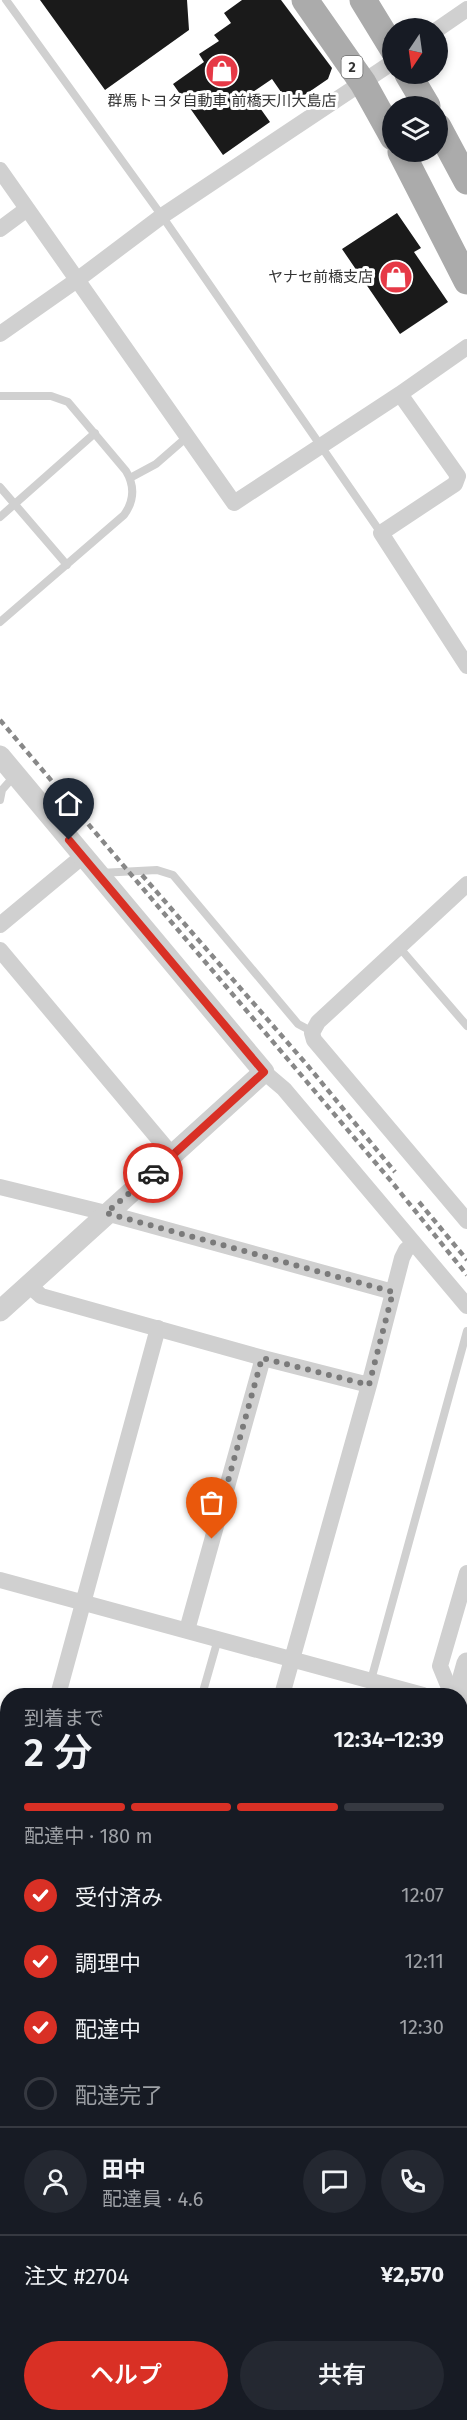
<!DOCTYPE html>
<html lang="ja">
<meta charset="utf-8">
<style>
body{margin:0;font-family:"Fira Sans","Noto Sans JP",sans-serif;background:#242831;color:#f1f3f6;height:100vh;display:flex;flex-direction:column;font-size:22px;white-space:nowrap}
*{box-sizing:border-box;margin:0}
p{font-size:20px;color:#9ea1a6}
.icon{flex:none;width:33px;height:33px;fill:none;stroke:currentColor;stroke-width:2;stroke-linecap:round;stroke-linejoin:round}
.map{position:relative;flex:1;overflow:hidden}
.side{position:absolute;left:0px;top:1688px;width:468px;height:734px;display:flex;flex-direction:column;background:#171b24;border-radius:24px 24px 0 0;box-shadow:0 3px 9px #0003}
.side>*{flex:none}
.needle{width:39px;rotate:193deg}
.controls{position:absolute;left:382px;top:18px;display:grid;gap:12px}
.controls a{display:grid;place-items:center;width:66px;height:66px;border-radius:50%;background:#171b24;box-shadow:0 3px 9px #0003;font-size:30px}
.pin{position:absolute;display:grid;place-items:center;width:51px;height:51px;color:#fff;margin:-62px -26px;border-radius:50% 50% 50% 0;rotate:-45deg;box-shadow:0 0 6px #0007}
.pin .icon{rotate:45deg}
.courier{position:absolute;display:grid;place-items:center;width:60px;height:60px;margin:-30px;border:4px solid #d93025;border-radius:50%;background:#fff;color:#222;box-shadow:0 2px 8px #0007}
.overview em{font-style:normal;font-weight:600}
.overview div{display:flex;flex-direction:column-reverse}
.overview{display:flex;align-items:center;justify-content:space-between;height:102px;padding:0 24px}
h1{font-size:39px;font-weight:600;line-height:45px}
.bar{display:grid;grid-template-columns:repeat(4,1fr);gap:9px 6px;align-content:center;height:72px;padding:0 24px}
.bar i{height:8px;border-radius:4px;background:#363941}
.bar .current{background:#d93025}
.bar p{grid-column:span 4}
.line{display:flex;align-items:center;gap:15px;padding:0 24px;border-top:2px solid #363941}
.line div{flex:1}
.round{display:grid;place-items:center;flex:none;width:63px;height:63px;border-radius:32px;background:#242831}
ol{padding:0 24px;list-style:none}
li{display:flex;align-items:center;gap:18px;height:66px}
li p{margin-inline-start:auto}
li .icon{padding:6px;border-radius:50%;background:#d93025;color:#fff;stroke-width:4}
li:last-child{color:#9ea1a6}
li i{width:33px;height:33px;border:3px solid #363941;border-radius:50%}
.cta{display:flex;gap:12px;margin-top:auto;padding:12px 24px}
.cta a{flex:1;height:69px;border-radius:36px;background:#d93025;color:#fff;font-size:24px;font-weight:600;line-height:69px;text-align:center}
.cta a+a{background:#242831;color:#f1f3f6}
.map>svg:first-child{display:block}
.green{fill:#e6ecdf}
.building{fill:#1a1a1a}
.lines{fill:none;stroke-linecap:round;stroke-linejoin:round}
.service{stroke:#d0d0d0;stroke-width:8}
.minor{stroke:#d0d0d0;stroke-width:16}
.tertiary{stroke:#d0d0d0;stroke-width:21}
.primary{stroke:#ababab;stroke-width:27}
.rail{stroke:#888;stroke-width:4.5;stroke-dasharray:6 4.5;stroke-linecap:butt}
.done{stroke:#7a7a7a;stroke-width:6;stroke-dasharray:0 10.8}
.route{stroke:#d93025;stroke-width:8}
.labels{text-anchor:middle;stroke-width:6;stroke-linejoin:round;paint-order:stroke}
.shield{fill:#fff;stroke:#707070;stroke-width:1.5}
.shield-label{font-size:14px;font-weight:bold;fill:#333}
.poi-label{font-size:15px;fill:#333;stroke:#fff}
</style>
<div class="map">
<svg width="467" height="2420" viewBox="0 0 467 2420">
<rect width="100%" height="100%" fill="#fff"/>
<path class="green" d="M7,1899V1961L0,1959V1928Z"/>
<path class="building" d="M40,0H187L189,30L105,90Z
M242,0H281L332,68L328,79L290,105L272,79L250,94L270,122L223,155L173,84L204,62L199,54L219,41L214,35L231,23L224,13Z
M397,213L421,248L414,252L448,302L400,334L342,249Z"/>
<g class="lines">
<path class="service" d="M6,0L162,216L381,533
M0,396H51L68,402L126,471C135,486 134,501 124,515L0,622
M130,478L156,464L187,437
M0,487L67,565
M0,517L95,433
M0,800L2,790L15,775
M100,873L157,870L173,875L298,1024L313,1032
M399,947L467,1026
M371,1680L467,1331
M202,1695L218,1639
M0,1966L8,1968
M36,2420L37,2414
M108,2420L109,2414"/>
<path class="minor" d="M438,29L467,9
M0,170L234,503L400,394L467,347
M0,229L27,209
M0,334L77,280L162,216L393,62
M400,394L458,476L455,484L381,533L467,666
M467,884L318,1022L312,1033L314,1040L467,1221
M0,925L83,856
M0,950L172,1155
M264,1072L284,1089L467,1306
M0,1187L106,1213L393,1292
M29,1285L41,1296L263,1358L369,1385
M0,1580L423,1695
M187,1630L263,1358
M58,1695L158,1328
M282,1695L369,1385L402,1258L406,1250L414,1243
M452,1695L440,1666L467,1573
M460,1705L467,1707
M0,1900L8,1869
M460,1985L467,1987
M0,2149L8,2151
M0,2346L8,2349
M460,2399L467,2375
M148,2414L162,2420
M455,2420L457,2414"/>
<path class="tertiary" d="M0,756L264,1072L0,1311
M458,1695L467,1663
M460,2278L467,2280
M259,2420L261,2414"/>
<path class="primary" d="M305,0L363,83L393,137
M363,0L393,49
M408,74L427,106
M438,127L467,181
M401,152L467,281"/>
<path class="rail" d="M0,720L391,1181L467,1275
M142,875L308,1066L395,1172
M419,1202L467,1260"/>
</g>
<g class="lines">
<path class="done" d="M153,1173L106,1213L393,1292L369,1385L262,1358L212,1539"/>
<path class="route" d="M69,840L264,1072L153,1173"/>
</g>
<defs>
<g id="shop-disc" transform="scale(1.725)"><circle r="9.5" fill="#e63946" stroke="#fff"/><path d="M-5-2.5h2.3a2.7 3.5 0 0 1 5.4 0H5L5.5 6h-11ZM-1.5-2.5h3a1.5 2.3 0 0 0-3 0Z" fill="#fff"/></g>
</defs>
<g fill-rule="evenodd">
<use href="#shop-disc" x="222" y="71"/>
<use href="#shop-disc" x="396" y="277"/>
</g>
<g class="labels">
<rect class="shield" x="341.5" y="56" width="21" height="22" rx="4.5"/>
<g class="shield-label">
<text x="352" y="72">2</text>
</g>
<g class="poi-label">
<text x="222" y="106">群馬トヨタ自動車 前橋天川大島店</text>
<text x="373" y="282" text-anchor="end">ヤナセ前橋支店</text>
</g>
</g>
</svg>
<div class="controls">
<a><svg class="needle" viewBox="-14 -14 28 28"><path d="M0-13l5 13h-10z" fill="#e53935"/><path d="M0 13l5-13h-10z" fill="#9ea1a6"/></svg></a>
<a><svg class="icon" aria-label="layers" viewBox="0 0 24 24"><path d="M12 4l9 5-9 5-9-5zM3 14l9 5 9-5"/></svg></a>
</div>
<div class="pin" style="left:212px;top:1539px;background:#ea580c"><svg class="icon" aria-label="bag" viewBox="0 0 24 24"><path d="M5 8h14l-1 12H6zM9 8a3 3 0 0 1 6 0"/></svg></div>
<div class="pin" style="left:69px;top:840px;background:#1f2937"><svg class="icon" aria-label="home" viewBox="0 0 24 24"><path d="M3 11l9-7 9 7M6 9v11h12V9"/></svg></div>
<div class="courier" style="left:153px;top:1173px"><svg class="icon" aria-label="car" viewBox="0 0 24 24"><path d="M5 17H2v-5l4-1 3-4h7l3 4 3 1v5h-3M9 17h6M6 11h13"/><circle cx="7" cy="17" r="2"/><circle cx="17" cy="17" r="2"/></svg></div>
<section class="side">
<div class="overview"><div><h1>2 分</h1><p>到着まで</p></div><em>12:34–12:39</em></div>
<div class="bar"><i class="current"></i><i class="current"></i><i class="current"></i><i></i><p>配達中 · 180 m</p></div>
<ol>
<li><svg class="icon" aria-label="check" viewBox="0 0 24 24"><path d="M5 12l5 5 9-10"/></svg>受付済み<p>12:07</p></li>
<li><svg class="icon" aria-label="check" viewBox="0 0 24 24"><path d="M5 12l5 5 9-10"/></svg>調理中<p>12:11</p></li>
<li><svg class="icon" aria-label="check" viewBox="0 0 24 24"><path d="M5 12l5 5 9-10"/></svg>配達中<p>12:30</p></li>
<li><i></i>配達完了</li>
</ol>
<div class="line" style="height:108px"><a class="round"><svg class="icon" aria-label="person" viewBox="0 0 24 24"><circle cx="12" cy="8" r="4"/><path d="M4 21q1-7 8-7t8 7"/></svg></a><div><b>田中</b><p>配達員 · 4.6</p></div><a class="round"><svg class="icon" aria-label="chat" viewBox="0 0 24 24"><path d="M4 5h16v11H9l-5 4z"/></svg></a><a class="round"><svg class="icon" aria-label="phone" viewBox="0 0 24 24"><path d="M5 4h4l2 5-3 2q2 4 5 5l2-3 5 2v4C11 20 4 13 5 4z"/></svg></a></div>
<div class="line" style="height:78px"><div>注文 #2704</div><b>¥2,570</b></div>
<div class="cta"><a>ヘルプ</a><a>共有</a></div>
</section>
</div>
